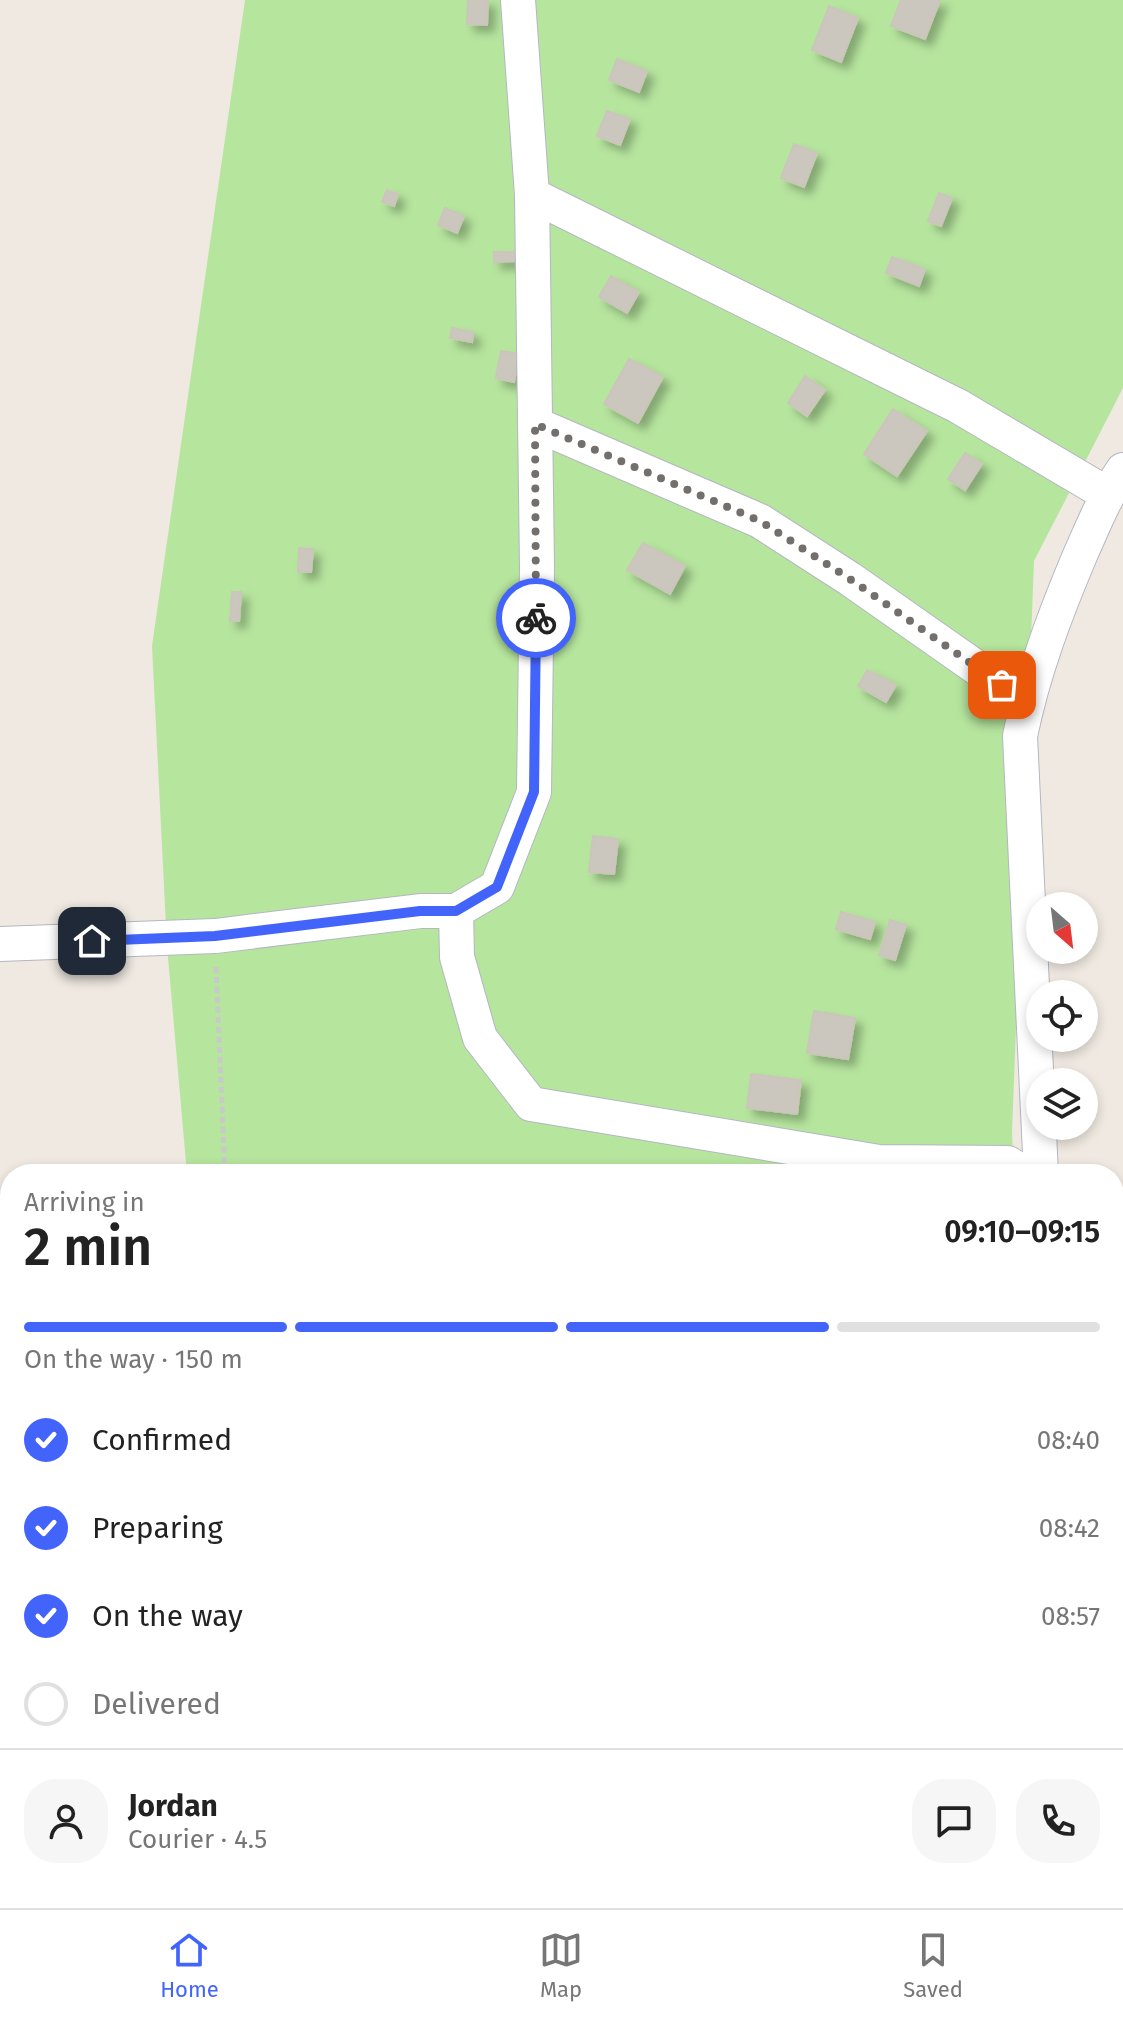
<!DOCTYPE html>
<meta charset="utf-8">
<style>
body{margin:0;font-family:"Fira Sans",sans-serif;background:#f6f6f6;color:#222;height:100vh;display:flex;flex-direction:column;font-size:30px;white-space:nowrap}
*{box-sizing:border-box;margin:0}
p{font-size:26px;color:#767676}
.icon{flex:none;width:44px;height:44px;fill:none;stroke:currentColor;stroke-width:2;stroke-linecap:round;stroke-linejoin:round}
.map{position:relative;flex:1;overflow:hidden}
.panel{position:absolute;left:0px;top:1164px;width:1124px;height:744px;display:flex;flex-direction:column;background:#fff;border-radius:32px 32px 0 0;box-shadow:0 4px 12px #0003}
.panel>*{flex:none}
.needle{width:52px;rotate:152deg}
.controls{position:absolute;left:1026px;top:892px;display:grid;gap:16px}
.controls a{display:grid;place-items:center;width:72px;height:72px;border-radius:50%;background:#fff;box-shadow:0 4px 12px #0003;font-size:40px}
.pin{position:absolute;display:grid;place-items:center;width:68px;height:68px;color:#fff;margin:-34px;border-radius:16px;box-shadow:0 4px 12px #0006}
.courier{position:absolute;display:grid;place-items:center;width:80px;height:80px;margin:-40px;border:6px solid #4264fb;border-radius:50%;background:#fff;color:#222;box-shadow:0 2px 10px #0007}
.overview em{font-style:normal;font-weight:600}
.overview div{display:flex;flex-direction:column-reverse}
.overview{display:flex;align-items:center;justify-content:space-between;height:136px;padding:0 24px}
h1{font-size:52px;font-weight:600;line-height:60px}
.bar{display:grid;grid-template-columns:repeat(4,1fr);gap:12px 8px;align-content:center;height:96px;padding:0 24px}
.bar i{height:10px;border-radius:6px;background:#e0e0e0}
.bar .active{background:#4264fb}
.bar p{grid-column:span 4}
.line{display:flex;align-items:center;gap:20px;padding:0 24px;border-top:2px solid #e0e0e0}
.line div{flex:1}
.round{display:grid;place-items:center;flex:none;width:84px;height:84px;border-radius:32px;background:#f6f6f6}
ol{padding:0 24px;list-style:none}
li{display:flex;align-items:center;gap:24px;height:88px}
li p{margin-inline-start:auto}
li .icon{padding:8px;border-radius:50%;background:#4264fb;color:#fff;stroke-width:4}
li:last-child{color:#767676}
li i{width:44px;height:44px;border:4px solid #e0e0e0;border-radius:50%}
.tab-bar{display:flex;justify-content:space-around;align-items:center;height:112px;border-top:2px solid #e0e0e0;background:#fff;font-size:22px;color:#767676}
.tab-bar a{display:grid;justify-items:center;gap:4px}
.tab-bar .active{color:#4264fb}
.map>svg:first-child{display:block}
.green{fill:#b6e59e}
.building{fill:#cbc7bf;stroke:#cbc5ba;stroke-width:2;filter:url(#shadow)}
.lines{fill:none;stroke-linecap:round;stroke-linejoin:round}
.minor-casing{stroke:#b4b7c1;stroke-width:36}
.path{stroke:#c9c9c9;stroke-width:5;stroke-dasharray:6 4;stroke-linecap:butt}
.minor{stroke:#fff;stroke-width:34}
.done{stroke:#726f6d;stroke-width:8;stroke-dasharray:0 14.4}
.route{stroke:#4264fb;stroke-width:10}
</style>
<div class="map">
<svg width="1123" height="1908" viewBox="0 0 1123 1908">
<defs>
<filter id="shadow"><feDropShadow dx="7" dy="7" stdDeviation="4" flood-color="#0004"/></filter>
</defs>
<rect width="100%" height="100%" fill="#efe9e1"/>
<path class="green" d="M245,0H1123V388L1034,561L1012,1132L1014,1174H187L167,946L152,646Z
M391,1898H1041V1908H394Z"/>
<path class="building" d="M468,0H488L487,25L467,24Z
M901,0H940L925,39L891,26Z
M829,6L858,18L841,62L812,50Z
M617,59L647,71L639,92L609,80Z
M607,111L630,119L620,145L597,136Z
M794,144L817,153L804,187L781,178Z
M387,190L398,194L394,206L382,202Z
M939,193L952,198L941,226L928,221Z
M445,208L464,216L457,233L438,225Z
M494,252H515V261L494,262Z
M892,257L925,269L919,286L886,273Z
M611,276L639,292L627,313L599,297Z
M452,328L473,332L472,342L450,338Z
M501,351L519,354L514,382L496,378Z
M629,359L663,377L638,423L604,404Z
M805,376L825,390L807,416L788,403Z
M893,409L927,431L897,476L864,454Z
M965,453L982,464L965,490L948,479Z
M643,543L685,566L670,594L627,570Z
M299,548L313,549L311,572H298Z
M232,592H241L239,621H230Z
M867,670L896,685L886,702L858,686Z
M593,836L618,839L614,874L589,872Z
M841,912L875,922L870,939L836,929Z
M890,920L906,925L895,960L879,955Z
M814,1011L855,1018L848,1059L807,1053Z
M751,1074L801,1080L797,1114L747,1108Z
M457,1898H489L491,1908H459Z
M564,1898H601L603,1908H565Z"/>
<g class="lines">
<g class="minor-casing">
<path id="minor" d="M518,0L532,195L537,567L534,792L497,887L456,911L457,957L480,1038L531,1104L879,1162L1008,1163L1025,1174
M532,195L958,406L1107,494
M535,424L760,521L850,579L1027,703
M0,944L215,936L420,911H456
M1041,1174L1020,736C1033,672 1056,612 1081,553C1094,524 1105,496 1123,470
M414,1898L418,1908
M1095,1898V1908
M196,1908L351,1898"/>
</g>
<path class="path" d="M216,967L225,1174"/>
<use href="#minor" class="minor"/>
</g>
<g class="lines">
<path class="done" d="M536,618L535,424L760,521L850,579L1002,685"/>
<path class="route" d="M92,941L215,936L420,911H456L497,887L534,792L536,618"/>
</g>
</svg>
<div class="controls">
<a><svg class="needle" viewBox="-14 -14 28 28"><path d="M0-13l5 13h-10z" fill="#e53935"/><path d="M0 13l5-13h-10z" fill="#767676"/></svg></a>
<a><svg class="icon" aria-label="locate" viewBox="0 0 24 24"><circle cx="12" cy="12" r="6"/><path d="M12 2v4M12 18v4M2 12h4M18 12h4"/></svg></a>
<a><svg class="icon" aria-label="layers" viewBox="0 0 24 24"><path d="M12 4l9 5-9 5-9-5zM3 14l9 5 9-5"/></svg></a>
</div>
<div class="pin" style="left:1002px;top:685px;background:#ea580c"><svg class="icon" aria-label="bag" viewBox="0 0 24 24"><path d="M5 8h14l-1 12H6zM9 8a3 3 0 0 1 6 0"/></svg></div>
<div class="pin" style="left:92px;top:941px;background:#1f2937"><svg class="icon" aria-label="home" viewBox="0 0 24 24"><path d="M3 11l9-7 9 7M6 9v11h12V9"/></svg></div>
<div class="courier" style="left:536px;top:618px"><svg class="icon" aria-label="bike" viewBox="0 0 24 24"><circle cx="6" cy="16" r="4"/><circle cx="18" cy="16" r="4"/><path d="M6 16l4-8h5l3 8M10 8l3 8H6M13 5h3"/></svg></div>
<section class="panel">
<div class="overview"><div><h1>2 min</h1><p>Arriving in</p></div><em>09:10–09:15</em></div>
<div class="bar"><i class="active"></i><i class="active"></i><i class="active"></i><i></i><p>On the way · 150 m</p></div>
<ol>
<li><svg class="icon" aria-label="check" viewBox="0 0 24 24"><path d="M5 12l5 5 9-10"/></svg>Confirmed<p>08:40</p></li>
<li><svg class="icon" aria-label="check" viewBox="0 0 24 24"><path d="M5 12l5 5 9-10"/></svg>Preparing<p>08:42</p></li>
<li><svg class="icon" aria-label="check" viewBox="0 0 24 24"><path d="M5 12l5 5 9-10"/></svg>On the way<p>08:57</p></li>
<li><i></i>Delivered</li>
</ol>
<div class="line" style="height:144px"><a class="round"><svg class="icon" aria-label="person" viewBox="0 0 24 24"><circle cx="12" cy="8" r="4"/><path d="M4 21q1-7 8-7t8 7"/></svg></a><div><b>Jordan</b><p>Courier · 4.5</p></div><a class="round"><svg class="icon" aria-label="chat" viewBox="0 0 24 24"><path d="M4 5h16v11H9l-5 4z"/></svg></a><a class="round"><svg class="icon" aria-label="phone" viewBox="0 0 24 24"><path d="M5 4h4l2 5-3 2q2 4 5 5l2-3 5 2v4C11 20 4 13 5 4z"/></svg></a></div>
</section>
</div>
<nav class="tab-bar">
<a class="active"><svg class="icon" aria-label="home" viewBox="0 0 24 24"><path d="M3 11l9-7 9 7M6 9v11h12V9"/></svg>Home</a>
<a><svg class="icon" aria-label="map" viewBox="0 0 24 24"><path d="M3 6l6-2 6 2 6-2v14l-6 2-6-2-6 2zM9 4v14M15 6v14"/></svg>Map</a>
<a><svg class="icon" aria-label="saved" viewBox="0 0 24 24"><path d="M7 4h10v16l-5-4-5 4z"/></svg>Saved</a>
</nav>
